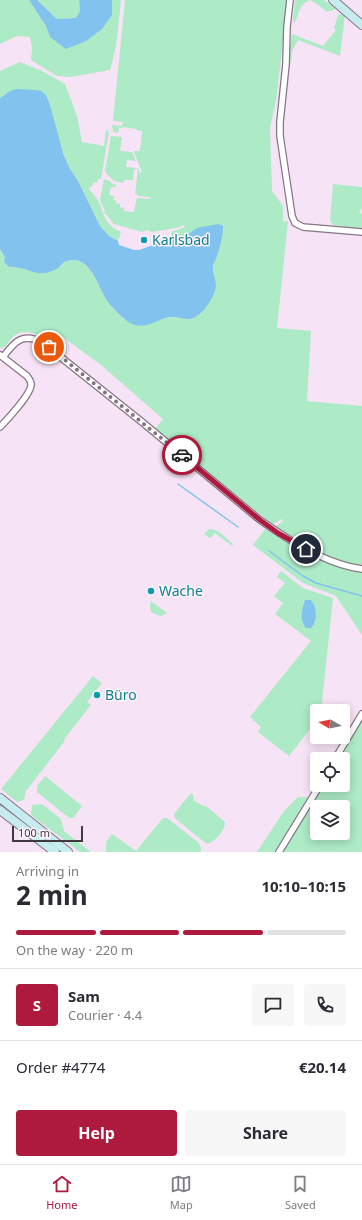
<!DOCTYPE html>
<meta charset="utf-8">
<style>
body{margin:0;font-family:"Noto Sans",sans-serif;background:#f7f7f7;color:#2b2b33;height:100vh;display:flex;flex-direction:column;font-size:15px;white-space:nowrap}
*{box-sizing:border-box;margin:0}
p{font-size:13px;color:#7c7c81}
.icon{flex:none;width:22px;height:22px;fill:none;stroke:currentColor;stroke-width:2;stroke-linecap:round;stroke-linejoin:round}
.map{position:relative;height:852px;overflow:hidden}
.sheet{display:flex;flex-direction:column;background:#fff;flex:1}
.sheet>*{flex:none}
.needle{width:26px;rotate:280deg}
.fabs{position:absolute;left:310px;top:704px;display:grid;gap:8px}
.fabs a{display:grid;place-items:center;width:40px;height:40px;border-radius:4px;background:#fff;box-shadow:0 2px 10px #0003;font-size:20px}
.scale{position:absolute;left:12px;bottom:10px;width:71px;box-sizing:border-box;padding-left:4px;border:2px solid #413941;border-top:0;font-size:11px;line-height:14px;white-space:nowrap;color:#413941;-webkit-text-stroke:3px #fff3fe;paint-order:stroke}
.pin{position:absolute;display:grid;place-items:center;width:34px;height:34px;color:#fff;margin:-17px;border:2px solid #fff;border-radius:50%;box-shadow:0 1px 4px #0007}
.courier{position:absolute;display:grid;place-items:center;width:40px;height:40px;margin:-20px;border:3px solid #ae193e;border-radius:50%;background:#fff;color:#222;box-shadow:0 1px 5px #0007}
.headline em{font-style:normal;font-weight:700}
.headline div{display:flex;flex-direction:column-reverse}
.headline{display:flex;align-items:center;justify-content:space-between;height:68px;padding:0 16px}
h1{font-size:26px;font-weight:700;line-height:30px}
.bar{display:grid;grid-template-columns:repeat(4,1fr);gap:6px 4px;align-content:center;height:48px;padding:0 16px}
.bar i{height:5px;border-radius:3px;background:#e1e1e2}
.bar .current{background:#ae193e}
.bar p{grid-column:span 4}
.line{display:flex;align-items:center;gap:10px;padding:0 16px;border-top:1px solid #e1e1e2}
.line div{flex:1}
.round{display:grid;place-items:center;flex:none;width:42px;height:42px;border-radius:4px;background:#f7f7f7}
.action{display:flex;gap:8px;margin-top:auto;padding:8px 16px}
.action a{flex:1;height:46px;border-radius:4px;background:#ae193e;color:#fff;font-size:16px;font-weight:700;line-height:46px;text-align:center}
.action a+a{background:#f7f7f7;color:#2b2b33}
.tabs{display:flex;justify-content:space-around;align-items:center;height:56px;border-top:1px solid #e1e1e2;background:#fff;font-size:11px;color:#7c7c81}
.tabs a{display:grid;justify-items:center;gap:2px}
.tabs .current{color:#ae193e}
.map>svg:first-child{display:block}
.green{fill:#adeac6;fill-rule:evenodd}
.water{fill:#82c2ee}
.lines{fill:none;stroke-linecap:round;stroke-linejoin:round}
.stream{stroke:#82c2ee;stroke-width:1.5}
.minor-casing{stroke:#867586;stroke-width:8}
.secondary-casing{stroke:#867586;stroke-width:10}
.minor{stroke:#fff;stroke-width:5.5}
.secondary{stroke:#c6ecef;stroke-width:8}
.done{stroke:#807480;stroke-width:4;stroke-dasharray:0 7.2}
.route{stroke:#ae193e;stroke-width:5}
.culture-dot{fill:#0f9aa8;stroke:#fff3fe;stroke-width:1.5}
.labels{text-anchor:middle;stroke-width:3;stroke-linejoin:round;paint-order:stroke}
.culture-label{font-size:14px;fill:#0d838f;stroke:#fff3fe;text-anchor:start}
</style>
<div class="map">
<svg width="362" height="852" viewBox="0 0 362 852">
<rect width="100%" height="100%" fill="#f6e3f5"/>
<path class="green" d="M0,0H29L46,26L50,37L112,15V0H121L116,47L110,70L71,77L57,76L31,60L32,48L30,37L17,36L0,44Z
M37,0H79L80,11L76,18L57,19Z
M125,0H288L276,101L270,128L272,191L283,206V222L288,221L277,328L311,331L307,401L362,406V566C330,561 302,544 275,527L283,521L281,519L272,525L271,523L155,429L163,419L101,365L56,332L48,341C35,333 22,326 10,340C7,344 5,348 0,348V249L5,257L4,261C10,270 12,267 21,268C25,269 29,271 34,271L35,272L62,266L64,262C89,252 96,284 107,300C112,307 118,313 124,319L157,321L168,317L192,319L206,306L211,297L213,267L217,255L224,228L194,230L187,235L172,239L171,232L185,227L184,225L176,228L152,232L148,230L142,232L114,224L104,212L105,211L100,200L104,179L110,181L111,183L116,185V187H111L109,195L114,196L113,200H116V203L120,204V207L124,208V211L134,212L137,198L150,199V197L138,196V195L135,194L138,169H134L133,180H124V183L114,181L105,172L111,136L122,137L120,151L132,152L136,161L127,160L126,167L138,168L140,173L142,172L134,152V151H140L142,131L136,130V129L123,127L122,128H119L118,133L113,132L112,125L122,126L123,122L113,121Z
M295,0H324L336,9L327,12L317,4L310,0C299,4 299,13 295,23L293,21Z
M342,14L345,15L340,56L298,40L292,51L291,63L288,61L292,34L323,46L336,30L334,28L338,15Z
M20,62L42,71L65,84L77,116L82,142L104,146L106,130H108V132H109L101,179H98L97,183L95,182L89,189C92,193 96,197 99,202C106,217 103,223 121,232L118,241L109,236L100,226L78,181L69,167L63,153L57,134L10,91L0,98V71Z
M333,184L362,187V208L359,212L362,214V229L333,225L330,220Z
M209,529C218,528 226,538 233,544L232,546L215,533L210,538L204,534Z
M265,529C295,548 327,567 362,573V635L336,596L303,583L253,545Z
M281,571L303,588L333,598L321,711H317V720L289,756L258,732L261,727L250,717L311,641L275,614L283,603L274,596L285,583L277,577Z
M151,601L167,613L164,615L160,616L151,612L150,604Z
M93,676L102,683L87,702L91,705L65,738L64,742L26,791L24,800L17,802L1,789Z
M362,719V852H282L322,785H343V759H338ZM317,807H343V833H317Z
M45,776L82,806L73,818H69L37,792V786Z
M191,793L194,796L193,800L203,806H206L225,822C225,831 216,840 208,844L203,841L177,820L175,818L174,814Z
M298,797H308L275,852H257L284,811Z
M42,804L61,819L64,831L91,852H80L31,815L32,805Z
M163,818H167L199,843L201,848V852H106V842L112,834L136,851Z"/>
<path class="water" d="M29,0H37L57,19L76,18L80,11L79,0H112V15L102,29L86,41L66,49L50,37L46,26Z
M16,89L36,90L41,91L46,95L50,105L63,153L69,167L78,181L100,226L109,236L118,241L119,245L134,250H139L156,244L187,235L197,228L218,224L223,226C224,233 219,251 216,259C215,261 213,264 213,267C212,273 216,279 216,285C216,295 201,319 189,319C181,319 173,315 165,318C153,322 143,330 130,323C122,318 114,309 108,302C97,286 90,251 64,262C59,270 47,274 38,273C32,272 26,269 20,268C13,267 8,269 4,261L5,257L0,249V98L10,91Z
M305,600H311C317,608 318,620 311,628H306C299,619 302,610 305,600Z"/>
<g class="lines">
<path class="stream" d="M178,484L238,527
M269,551L303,576L316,583L362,596"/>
<g class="minor-casing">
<path id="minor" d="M290,0L287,27L286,64L280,122V136L292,216L295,223L303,227L362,232
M3,357C15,341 23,332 43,343L142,422L260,520C288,540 327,565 362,569
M0,427C7,420 32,393 31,384C31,381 29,379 27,376L0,355
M335,759L362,714
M279,852L320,785"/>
</g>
<g class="secondary-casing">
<path id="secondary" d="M333,0L362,25
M0,798L68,852
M0,810L55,852"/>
</g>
<use href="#minor" class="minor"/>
<use href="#secondary" class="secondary"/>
</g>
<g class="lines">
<path class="done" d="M49,347L182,455"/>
<path class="route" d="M182,455L260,520L278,533L306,549"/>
</g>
<g class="culture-dot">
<circle cx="144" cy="240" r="4"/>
<circle cx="151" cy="591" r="4"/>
<circle cx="97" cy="695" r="4"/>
</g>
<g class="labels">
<g class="culture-label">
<text x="152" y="245">Karlsbad</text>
<text x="159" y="596">Wache</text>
<text x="105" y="700">Büro</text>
</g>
</g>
</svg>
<div class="fabs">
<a><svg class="needle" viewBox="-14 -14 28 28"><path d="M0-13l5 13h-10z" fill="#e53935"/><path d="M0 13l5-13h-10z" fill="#7c7c81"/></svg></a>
<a><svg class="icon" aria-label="locate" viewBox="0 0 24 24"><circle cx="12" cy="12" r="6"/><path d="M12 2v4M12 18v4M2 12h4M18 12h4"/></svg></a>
<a><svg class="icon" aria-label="layers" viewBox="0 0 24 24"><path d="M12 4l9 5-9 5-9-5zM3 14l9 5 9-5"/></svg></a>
</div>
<div class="scale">100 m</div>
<div class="pin" style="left:49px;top:347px;background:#ea580c"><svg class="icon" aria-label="bag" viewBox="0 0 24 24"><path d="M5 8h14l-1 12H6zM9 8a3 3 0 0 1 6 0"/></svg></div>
<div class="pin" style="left:306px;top:549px;background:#1f2937"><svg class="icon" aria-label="home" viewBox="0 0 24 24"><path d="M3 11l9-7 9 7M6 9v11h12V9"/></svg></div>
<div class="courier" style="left:182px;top:455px"><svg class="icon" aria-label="car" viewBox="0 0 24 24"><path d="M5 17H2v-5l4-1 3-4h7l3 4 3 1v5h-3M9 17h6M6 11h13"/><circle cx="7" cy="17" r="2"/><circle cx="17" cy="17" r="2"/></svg></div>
</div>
<section class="sheet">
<div class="headline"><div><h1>2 min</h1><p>Arriving in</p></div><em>10:10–10:15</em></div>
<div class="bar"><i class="current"></i><i class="current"></i><i class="current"></i><i></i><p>On the way · 220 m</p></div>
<div class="line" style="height:72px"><b class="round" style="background:#ae193e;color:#fff">S</b><div><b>Sam</b><p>Courier · 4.4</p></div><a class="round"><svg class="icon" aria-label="chat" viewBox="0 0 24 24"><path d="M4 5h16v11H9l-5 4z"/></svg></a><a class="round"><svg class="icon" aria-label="phone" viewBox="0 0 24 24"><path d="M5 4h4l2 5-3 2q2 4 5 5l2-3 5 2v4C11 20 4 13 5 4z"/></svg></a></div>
<div class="line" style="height:52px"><div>Order #4774</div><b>€20.14</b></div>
<div class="action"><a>Help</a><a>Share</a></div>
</section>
<nav class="tabs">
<a class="current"><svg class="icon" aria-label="home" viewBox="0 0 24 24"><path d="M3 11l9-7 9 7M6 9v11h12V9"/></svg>Home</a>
<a><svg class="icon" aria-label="map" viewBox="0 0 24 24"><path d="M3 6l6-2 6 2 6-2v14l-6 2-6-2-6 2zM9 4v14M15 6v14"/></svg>Map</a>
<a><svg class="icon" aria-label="saved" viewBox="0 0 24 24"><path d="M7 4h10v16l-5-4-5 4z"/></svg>Saved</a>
</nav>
